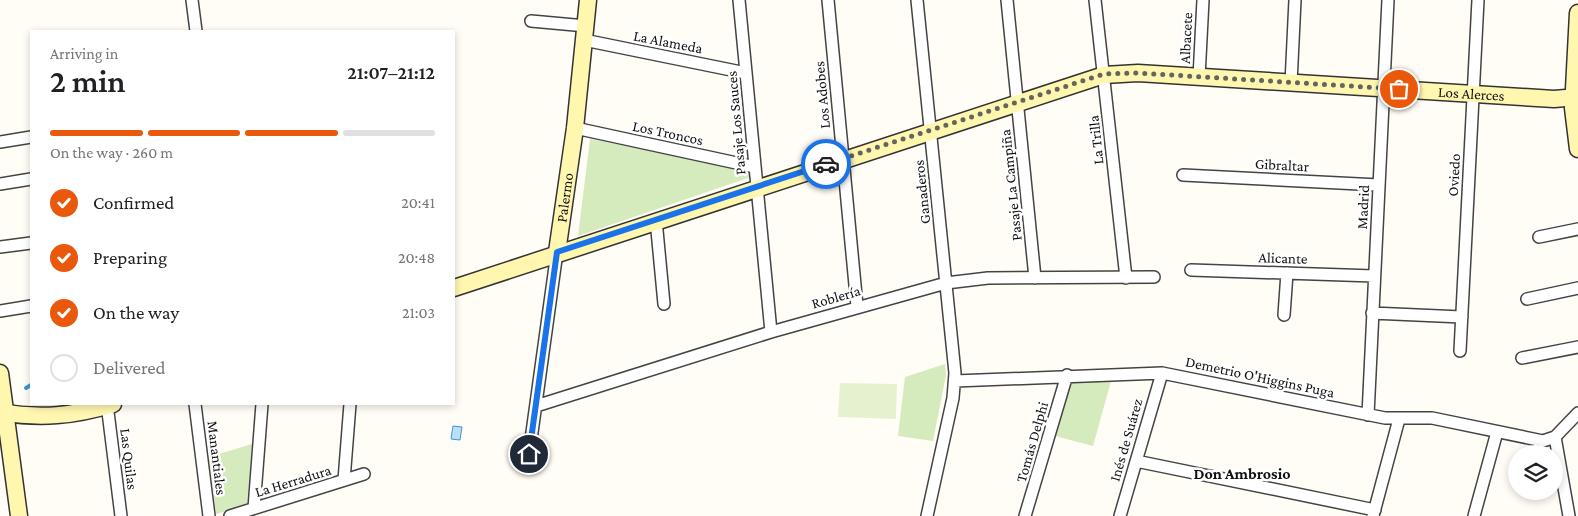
<!DOCTYPE html>
<meta charset="utf-8">
<style>
body{margin:0;font-family:"Crimson Pro",serif;background:#f2f2f2;color:#202124;height:100vh;display:flex;flex-direction:column;font-size:19px;white-space:nowrap}
*{box-sizing:border-box;margin:0}
p{font-size:16px;color:#757577}
.icon{flex:none;width:28px;height:28px;fill:none;stroke:currentColor;stroke-width:2;stroke-linecap:round;stroke-linejoin:round}
.map{position:relative;flex:1;overflow:hidden}
.sheet{position:absolute;left:30px;top:30px;width:425px;height:375px;display:flex;flex-direction:column;background:#fff;border-radius:0px;box-shadow:0 2px 8px #0003}
.sheet>*{flex:none}
.buttons{position:absolute;left:1508px;top:445px;display:grid;gap:10px}
.buttons a{display:grid;place-items:center;width:55px;height:55px;border-radius:50%;background:#fff;box-shadow:0 2px 8px #0003;font-size:25px}
.pin{position:absolute;display:grid;place-items:center;width:42px;height:42px;color:#fff;margin:-21px;border:2px solid #fff;border-radius:50%;box-shadow:0 1px 5px #0007}
.courier{position:absolute;display:grid;place-items:center;width:50px;height:50px;margin:-25px;border:4px solid #1a73e8;border-radius:50%;background:#fff;color:#222;box-shadow:0 1px 6px #0007}
.head em{font-style:normal;font-weight:600}
.head div{display:flex;flex-direction:column-reverse}
.head{display:flex;align-items:center;justify-content:space-between;height:85px;padding:0 20px}
h1{font-size:32px;font-weight:600;line-height:38px}
.bar{display:grid;grid-template-columns:repeat(4,1fr);gap:8px 5px;align-content:center;height:60px;padding:0 20px}
.bar i{height:6px;border-radius:4px;background:#e0e0e0}
.bar .selected{background:#ea580c}
.bar p{grid-column:span 4}
ol{padding:0 20px;list-style:none}
li{display:flex;align-items:center;gap:15px;height:55px}
li p{margin-inline-start:auto}
li .icon{padding:5px;border-radius:50%;background:#ea580c;color:#fff;stroke-width:4}
li:last-child{color:#757577}
li i{width:28px;height:28px;border:2px solid #e0e0e0;border-radius:50%}
.map>svg:first-child{display:block}
.green{fill:#d5ebbd}
.pitch{fill:#e6f2cf}
.water{fill:#b9e0f7;stroke:#3f96cf}
.lines{fill:none;stroke-linecap:round;stroke-linejoin:round}
.stream{stroke:#3f96cf;stroke-width:4}
.street-casing{stroke:#444;stroke-width:14}
.secondary-casing{stroke:#333;stroke-width:19}
.street{stroke:#fff;stroke-width:11}
.secondary{stroke:#fff6b0;stroke-width:16}
.done{stroke:#646461;stroke-width:5;stroke-dasharray:0 9}
.route{stroke:#1a73e8;stroke-width:6}
.labels{text-anchor:middle;stroke-width:5;stroke-linejoin:round;paint-order:stroke}
.street-label{font-size:15px;fill:#111;stroke:#fff}
.neighbourhood-label{font-size:16px;font-weight:bold;fill:#111;stroke:#fff}
</style>
<div class="map">
<svg width="1578" height="516" viewBox="0 0 1578 516">
<rect width="100%" height="100%" fill="#fffdf5"/>
<path class="green" d="M590,139L748,169L751,177L578,236Z
M945,364L946,375L933,441L898,436L905,377Z
M1111,381L1093,446L1055,436L1069,383Z
M252,444L247,505L216,514L209,457Z"/>
<path class="pitch" d="M840,383L897,384L896,419L838,417Z"/>
<path class="water" d="M453,426L462,427L460,440L451,439Z"/>
<g class="lines">
<path class="stream" d="M26,388L31,385"/>
<g class="street-casing">
<path id="street" d="M192,0L196,31
M739,0L771,332
M828,0L857,306
M917,0L955,373L953,398L927,516
M1007,0L1035,278
M1095,0L1126,278
M531,21L586,26
M584,40L746,73
M1199,77L1203,0
M1291,83L1295,0
M575,128L755,167
M0,142L31,137
M1183,175L1379,185
M0,184L31,179
M656,220L664,304
M1539,237L1578,229
M0,247L31,243
M1191,270L1374,276
M1527,299L1578,288
M0,311L31,306
M1372,313L1462,317
M1284,315L1287,273
M1460,351L1478,0
M1522,358L1578,347
M955,381L1162,373L1385,418H1432L1543,441L1555,437L1578,413
M107,404L121,516
M195,404L209,516
M536,406L771,332L946,283L988,278L1154,277
M1368,415L1388,0
M1555,437L1569,516
M529,454L557,252
M1136,461L1375,510
M344,480L350,404
M254,508L262,404
M230,516L364,474
M1025,516L1067,375
M1120,516L1162,373
M1373,516L1399,419
M1474,516L1497,432"/>
</g>
<g class="secondary-casing">
<g id="secondary">
<path d="M1578,13L1573,108L1578,149"/>
<path id="s1" d="M557,252L575,128L588,0"/>
<path id="s2" d="M454,288L1104,75L1138,73L1554,99L1578,97"/>
<path d="M0,373L19,516"/>
<path d="M0,412C40,419 74,416 113,404"/>
</g>
</g>
<use href="#street" class="street"/>
<use href="#secondary" class="secondary"/>
</g>
<g class="lines">
<path class="done" d="M826,164L1104,74L1138,73L1399,89"/>
<path class="route" d="M529,454L557,252L826,164"/>
</g>
<g class="labels">
<g class="street-label">
<text transform="translate(1186 38) rotate(-87)" y="5">Albacete</text>
<text transform="translate(668 42) rotate(11)" y="5">La Alameda</text>
<text dy="5" stroke="none"><textPath href="#s2" startOffset="1052">Los Alerces</textPath></text>
<text transform="translate(822 95) rotate(-95)" y="5">Los Adobes</text>
<text transform="translate(736 123) rotate(-95)" y="5">Pasaje Los Sauces</text>
<text transform="translate(668 133) rotate(12)" y="5">Los Troncos</text>
<text transform="translate(1096 140) rotate(-96)" y="5">La Trilla</text>
<text transform="translate(1282 165) rotate(3)" y="5">Gibraltar</text>
<text transform="translate(1454 175) rotate(-87)" y="5">Oviedo</text>
<text transform="translate(1011 185) rotate(-96)" y="5">Pasaje La Campiña</text>
<text transform="translate(922 192) rotate(-96)" y="5">Ganaderos</text>
<text dy="5" stroke="none"><textPath href="#s1" startOffset="55">Palermo</textPath></text>
<text transform="translate(1363 207) rotate(-87)" y="5">Madrid</text>
<text transform="translate(1283 258) rotate(2)" y="5">Alicante</text>
<text transform="translate(836 297) rotate(-16)" y="5">Roblería</text>
<text transform="translate(1260 377) rotate(12)" y="5">Demetrio O'Higgins Puga</text>
<text transform="translate(1126 440) rotate(-74)" y="5">Inés de Suárez</text>
<text transform="translate(1032 442) rotate(-74)" y="5">Tomás Delphi</text>
<text transform="translate(217 458) rotate(83)" y="5">Manantiales</text>
<text transform="translate(129 459) rotate(83)" y="5">Las Quilas</text>
<text transform="translate(293 481) rotate(-17)" y="5">La Herradura</text>
</g>
<g class="neighbourhood-label">
<text x="1242" y="479">Don Ambrosio</text>
</g>
</g>
</svg>
<div class="buttons">
<a><svg class="icon" aria-label="layers" viewBox="0 0 24 24"><path d="M12 4l9 5-9 5-9-5zM3 14l9 5 9-5"/></svg></a>
</div>
<div class="pin" style="left:1399px;top:89px;background:#ea580c"><svg class="icon" aria-label="bag" viewBox="0 0 24 24"><path d="M5 8h14l-1 12H6zM9 8a3 3 0 0 1 6 0"/></svg></div>
<div class="pin" style="left:529px;top:454px;background:#1f2937"><svg class="icon" aria-label="home" viewBox="0 0 24 24"><path d="M3 11l9-7 9 7M6 9v11h12V9"/></svg></div>
<div class="courier" style="left:826px;top:164px"><svg class="icon" aria-label="car" viewBox="0 0 24 24"><path d="M5 17H2v-5l4-1 3-4h7l3 4 3 1v5h-3M9 17h6M6 11h13"/><circle cx="7" cy="17" r="2"/><circle cx="17" cy="17" r="2"/></svg></div>
<section class="sheet">
<div class="head"><div><h1>2 min</h1><p>Arriving in</p></div><em>21:07–21:12</em></div>
<div class="bar"><i class="selected"></i><i class="selected"></i><i class="selected"></i><i></i><p>On the way · 260 m</p></div>
<ol>
<li><svg class="icon" aria-label="check" viewBox="0 0 24 24"><path d="M5 12l5 5 9-10"/></svg>Confirmed<p>20:41</p></li>
<li><svg class="icon" aria-label="check" viewBox="0 0 24 24"><path d="M5 12l5 5 9-10"/></svg>Preparing<p>20:48</p></li>
<li><svg class="icon" aria-label="check" viewBox="0 0 24 24"><path d="M5 12l5 5 9-10"/></svg>On the way<p>21:03</p></li>
<li><i></i>Delivered</li>
</ol>
</section>
</div>
